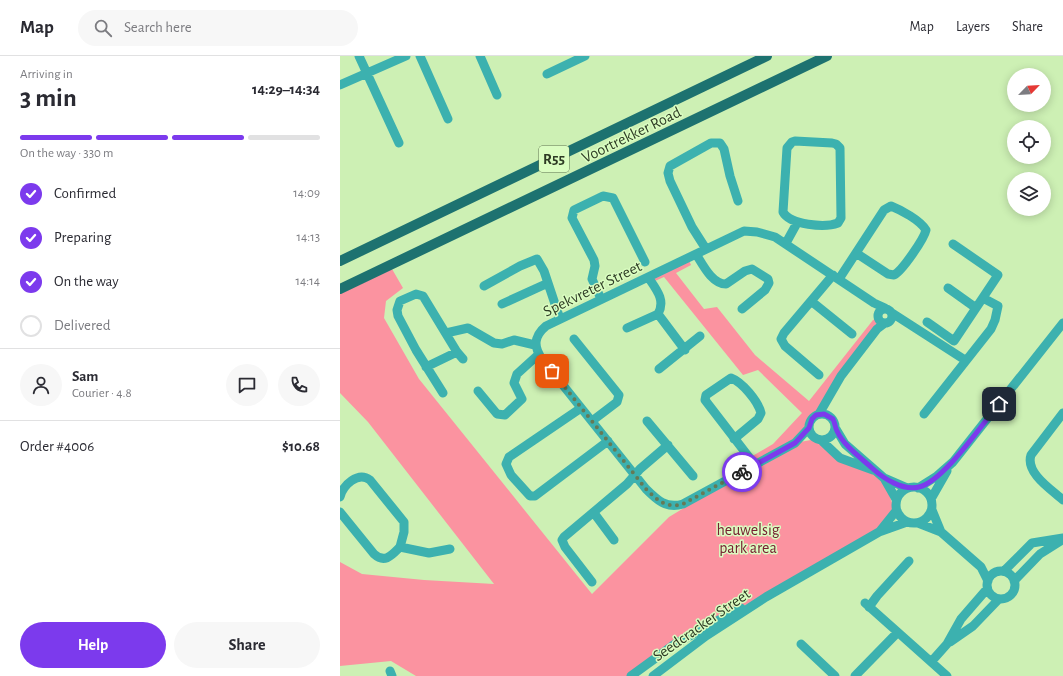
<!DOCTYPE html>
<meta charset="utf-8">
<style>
body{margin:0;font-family:"Alegreya Sans",sans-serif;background:#f7f7f7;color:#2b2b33;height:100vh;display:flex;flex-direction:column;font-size:15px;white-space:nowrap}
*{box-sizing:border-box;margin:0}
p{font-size:13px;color:#7c7c81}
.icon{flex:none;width:22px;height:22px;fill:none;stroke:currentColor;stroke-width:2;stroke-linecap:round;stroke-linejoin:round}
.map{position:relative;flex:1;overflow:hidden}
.side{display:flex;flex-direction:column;background:#fff;width:340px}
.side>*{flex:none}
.needle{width:26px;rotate:65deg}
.controls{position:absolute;left:667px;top:12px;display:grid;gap:8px}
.controls a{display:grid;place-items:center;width:44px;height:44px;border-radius:50%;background:#fff;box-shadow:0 2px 10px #0003;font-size:20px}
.pin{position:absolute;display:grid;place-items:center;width:34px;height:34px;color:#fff;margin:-17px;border-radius:8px;box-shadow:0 2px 6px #0006}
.courier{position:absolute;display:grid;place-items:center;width:40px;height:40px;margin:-20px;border:3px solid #7c3aed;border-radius:50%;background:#fff;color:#222;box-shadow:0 1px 5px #0007}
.overview em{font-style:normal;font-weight:600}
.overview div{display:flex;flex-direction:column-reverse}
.overview{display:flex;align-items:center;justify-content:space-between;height:68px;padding:0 20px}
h1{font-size:26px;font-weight:600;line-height:30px}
.bar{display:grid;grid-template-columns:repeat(4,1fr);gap:6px 4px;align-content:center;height:48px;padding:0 20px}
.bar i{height:5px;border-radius:3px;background:#e1e1e2}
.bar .active{background:#7c3aed}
.bar p{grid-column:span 4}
.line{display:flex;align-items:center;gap:10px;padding:0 20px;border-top:1px solid #e1e1e2}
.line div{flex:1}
.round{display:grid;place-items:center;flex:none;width:42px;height:42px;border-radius:21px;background:#f7f7f7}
ol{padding:0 20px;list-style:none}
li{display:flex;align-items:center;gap:12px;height:44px}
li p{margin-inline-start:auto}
li .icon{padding:4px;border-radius:50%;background:#7c3aed;color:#fff;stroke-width:4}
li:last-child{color:#7c7c81}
li i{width:22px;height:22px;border:2px solid #e1e1e2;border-radius:50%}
.cta{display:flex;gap:8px;margin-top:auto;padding:8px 20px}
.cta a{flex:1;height:46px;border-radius:24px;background:#7c3aed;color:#fff;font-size:16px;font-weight:600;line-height:46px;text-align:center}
.cta a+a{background:#f7f7f7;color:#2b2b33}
header{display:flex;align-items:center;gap:24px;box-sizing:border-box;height:56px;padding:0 20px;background:#fff;border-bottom:1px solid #e1e1e2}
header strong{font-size:19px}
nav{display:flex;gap:22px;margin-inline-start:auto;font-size:14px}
.search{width:280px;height:36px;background:#f7f7f7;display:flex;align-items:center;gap:10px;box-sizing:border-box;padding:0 14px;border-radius:22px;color:#7c7c81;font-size:15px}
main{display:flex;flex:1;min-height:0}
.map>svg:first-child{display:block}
.green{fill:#fb93a0}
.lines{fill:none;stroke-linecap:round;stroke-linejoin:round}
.minor{stroke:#3cb1af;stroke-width:9}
.major{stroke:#1d7270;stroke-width:10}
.done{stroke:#657a56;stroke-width:4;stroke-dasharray:0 7.2}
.route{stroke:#7c3aed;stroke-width:5}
.labels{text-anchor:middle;stroke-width:3;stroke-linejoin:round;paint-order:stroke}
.shield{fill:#dafdc1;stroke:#617553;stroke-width:1}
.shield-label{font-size:15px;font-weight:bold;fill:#2d3b24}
.street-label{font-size:16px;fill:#2d3b24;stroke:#dafdc1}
.park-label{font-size:16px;fill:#752031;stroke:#dafdc1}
</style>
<header>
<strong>Map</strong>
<div class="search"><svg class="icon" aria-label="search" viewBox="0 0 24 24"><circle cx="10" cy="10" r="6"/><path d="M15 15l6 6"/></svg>Search here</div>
<nav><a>Map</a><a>Layers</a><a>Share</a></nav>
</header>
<main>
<section class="side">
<div class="overview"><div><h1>3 min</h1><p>Arriving in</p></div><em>14:29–14:34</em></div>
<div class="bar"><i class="active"></i><i class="active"></i><i class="active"></i><i></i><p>On the way · 330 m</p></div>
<ol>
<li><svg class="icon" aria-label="check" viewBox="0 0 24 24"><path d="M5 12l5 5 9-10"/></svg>Confirmed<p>14:09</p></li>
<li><svg class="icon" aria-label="check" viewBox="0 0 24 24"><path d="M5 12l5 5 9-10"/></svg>Preparing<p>14:13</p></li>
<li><svg class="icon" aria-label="check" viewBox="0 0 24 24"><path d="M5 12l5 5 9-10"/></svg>On the way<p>14:14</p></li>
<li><i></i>Delivered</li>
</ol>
<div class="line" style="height:72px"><a class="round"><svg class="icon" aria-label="person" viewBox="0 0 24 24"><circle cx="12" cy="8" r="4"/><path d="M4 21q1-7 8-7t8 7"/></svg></a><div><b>Sam</b><p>Courier · 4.8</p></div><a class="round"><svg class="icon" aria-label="chat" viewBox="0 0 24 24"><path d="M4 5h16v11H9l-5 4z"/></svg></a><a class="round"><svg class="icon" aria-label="phone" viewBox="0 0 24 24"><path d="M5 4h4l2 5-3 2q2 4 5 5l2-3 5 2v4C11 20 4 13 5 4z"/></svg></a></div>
<div class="line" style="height:52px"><div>Order #4006</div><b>$10.68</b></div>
<div class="cta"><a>Help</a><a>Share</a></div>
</section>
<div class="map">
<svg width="723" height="620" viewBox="0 0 723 620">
<rect width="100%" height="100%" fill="#cdf0b4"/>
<path class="green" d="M348,202L351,209L336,217L364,253L377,251L415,299L469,345L533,264L538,261L537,273L472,363L469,372L455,387L476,383L544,422L555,456L543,472L424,543L396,552L347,576L287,620H76L51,605L0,610V506L22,518L84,524L154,528L28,366L0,337V238L52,213L63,232L46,245L44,262L79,323L252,538L329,461L415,409L409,402L433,388L462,357L418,314L403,319L324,221L315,225L313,219Z"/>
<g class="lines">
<path class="minor" d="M19,0L59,87
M80,0L108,63
M140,0L157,39
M207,18L245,0
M0,29L66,0
M455,85L492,87L496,88L500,92L501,162L498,167C485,172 450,169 443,156L447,92L452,86Z
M446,187L457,167
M366,193L352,171L330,125L328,117L330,110L371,87H380L384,93L390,120L398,145
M356,198C363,209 372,228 386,228L405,215L412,213L428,223L429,227L425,234L402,253
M308,221C316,233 326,244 318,258L345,294
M499,223L544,154L551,150C561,154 580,164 586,174C584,183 562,215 554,219L548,218L516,197
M144,230L180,210L197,203L204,215L220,263
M608,232L636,252
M261,243L252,223L255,210L254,204L232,162L234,154L263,140L273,142L305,206
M471,245L512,278
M162,248L208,227
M538 260a7 7 0 1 1 14 0a7 7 0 1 1-14 0Z
M552,257L625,304
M587,266L614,285L658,219L613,188
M287,272L318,258
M106,277L128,272L154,287L162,288L174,284L195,289
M234,283L279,339L277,346L252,365
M86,311L117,296
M319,313L360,280
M479,319L445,290L441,283L444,277L493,219
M138,335L157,358L165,359L182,343L174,327L177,318L199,298
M103,337L76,294L58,260L57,254L60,245L76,238L83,240L117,296L123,303
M241,352L169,401L166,408L171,419L190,440H195L268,385
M723,357L691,399C685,417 712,434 723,444
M469 371a13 13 0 1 1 26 0a13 13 0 1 1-26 0Z
M479,358L501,320L537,273L545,267
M584,358L651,273L655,264L658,250L643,242
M307,365L353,420
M469,372L455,387L343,448C326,453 317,444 306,433L202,303C193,290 194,280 206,270L404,175L417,176L435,181L534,247L545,252
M496,373L505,388L544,422L567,432
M394,383L418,363L421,357C418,345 402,326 391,322L366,339L365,344L415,409
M482,385L500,402L533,414
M544,422L556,443
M556 449a18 18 0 1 1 36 0a18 18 0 1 1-36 0Z
M578,432L597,420L613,406L723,267
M0,441C3,429 18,415 30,424L64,466V476L60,491
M591,443L607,415
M592,454L601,476
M0,456L34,498C45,508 52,499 60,491L89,497L110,493
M254,457L274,484
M578,467L601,476L641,511L648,525
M540,475L556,455
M664,515L692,487L723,482
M647 529a14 14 0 1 1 28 0a14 14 0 1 1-28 0Z
M674,525L700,498L722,484
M252,526L225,491L222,484L224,481L287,428L300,413L328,389
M525,547L607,620
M529,551L537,540L569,505
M610,586L633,570L659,543
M461,588L495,620
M591,606L607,588L621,563L647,533
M50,615L52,620
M291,620L335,588L401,552
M313,620L366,580L426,541L539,476L567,466
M515,620L557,577"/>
<path class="major" d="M0,205L427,0
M0,233L487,0"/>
</g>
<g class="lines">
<path class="done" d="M212,315L306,433C317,444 326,453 343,448L402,416"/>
<path class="route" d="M402,416L455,387L469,372L472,363L476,359L484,358L493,363C495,367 495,371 497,375C504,390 520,401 532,412C544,423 563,435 579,431C604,425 642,368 659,348"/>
</g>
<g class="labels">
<rect class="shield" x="199" y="90" width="30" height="26" rx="3"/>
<g class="shield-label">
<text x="214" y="108">R55</text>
</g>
<g class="street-label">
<text transform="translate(291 78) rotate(-26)" y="6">Voortrekker Road</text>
<text transform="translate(252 232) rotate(-26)" y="6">Spekvreter Street</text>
<text transform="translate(361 568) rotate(-35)" y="6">Seedcracker Street</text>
</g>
<g class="park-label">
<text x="408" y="479">heuwelsig<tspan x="408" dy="18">park area</tspan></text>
</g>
</g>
</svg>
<div class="controls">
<a><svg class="needle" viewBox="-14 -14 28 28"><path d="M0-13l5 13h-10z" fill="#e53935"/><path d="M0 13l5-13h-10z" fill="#7c7c81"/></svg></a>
<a><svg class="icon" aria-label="locate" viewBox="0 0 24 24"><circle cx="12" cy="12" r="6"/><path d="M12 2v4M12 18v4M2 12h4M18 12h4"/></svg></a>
<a><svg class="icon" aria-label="layers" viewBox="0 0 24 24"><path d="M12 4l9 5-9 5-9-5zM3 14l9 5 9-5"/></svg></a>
</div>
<div class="pin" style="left:212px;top:315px;background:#ea580c"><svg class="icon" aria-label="bag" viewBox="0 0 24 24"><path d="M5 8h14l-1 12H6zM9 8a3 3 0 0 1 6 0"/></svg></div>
<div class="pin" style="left:659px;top:348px;background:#1f2937"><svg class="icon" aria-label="home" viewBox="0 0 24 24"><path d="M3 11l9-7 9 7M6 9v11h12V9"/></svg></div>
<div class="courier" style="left:402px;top:416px"><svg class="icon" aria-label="bike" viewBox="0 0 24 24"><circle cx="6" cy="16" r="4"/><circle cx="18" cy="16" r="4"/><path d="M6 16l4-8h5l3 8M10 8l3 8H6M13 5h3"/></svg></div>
</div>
</main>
